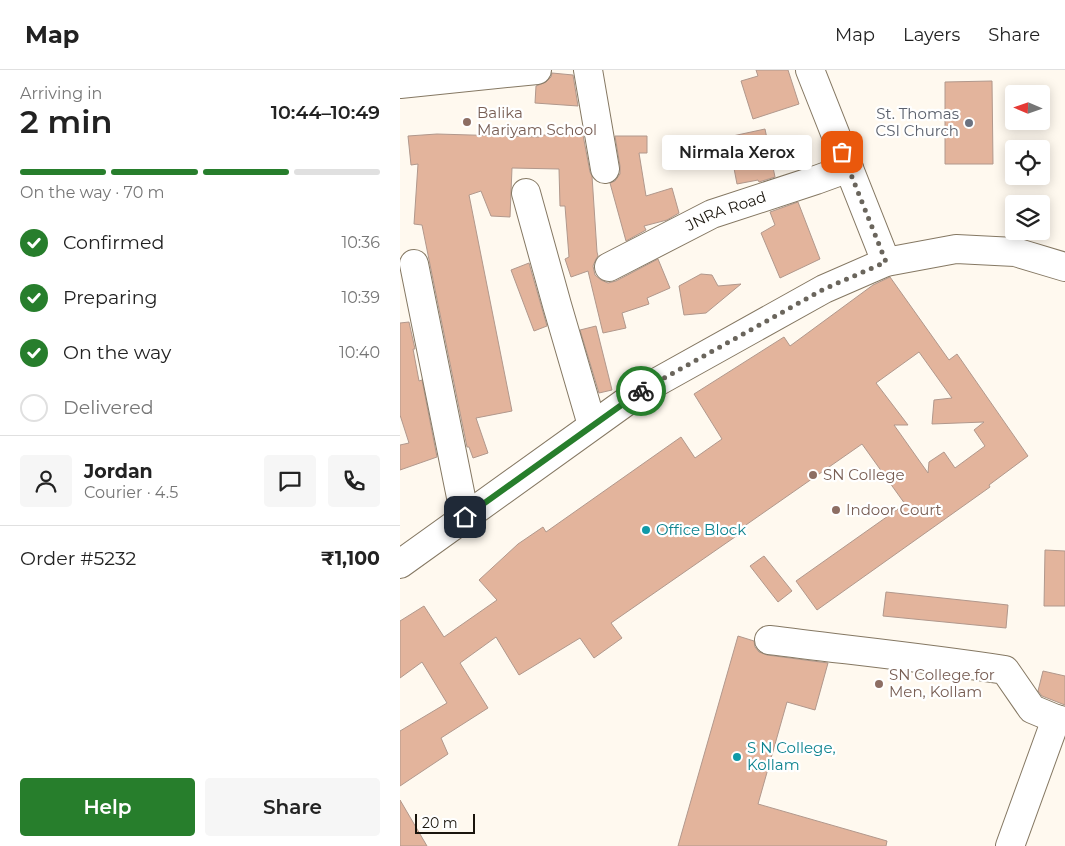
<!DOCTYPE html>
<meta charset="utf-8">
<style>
body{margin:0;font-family:Montserrat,sans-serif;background:#f6f6f6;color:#222;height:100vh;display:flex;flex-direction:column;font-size:19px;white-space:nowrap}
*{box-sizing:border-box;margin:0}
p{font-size:16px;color:#767676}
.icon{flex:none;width:28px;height:28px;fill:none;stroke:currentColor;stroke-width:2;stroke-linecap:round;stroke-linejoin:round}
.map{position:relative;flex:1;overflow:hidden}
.details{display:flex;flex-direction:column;background:#fff;width:400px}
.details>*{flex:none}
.needle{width:32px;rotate:272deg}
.fabs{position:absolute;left:605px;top:15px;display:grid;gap:10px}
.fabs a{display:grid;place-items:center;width:45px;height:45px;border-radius:5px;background:#fff;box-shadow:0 2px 12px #0003;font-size:25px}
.scale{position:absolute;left:15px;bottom:12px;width:60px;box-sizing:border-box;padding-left:5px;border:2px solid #1a150d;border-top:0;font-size:14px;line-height:18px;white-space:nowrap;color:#1a150d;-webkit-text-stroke:4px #fff;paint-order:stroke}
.pin{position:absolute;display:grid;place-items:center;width:42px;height:42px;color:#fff;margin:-21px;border-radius:10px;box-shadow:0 2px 8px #0006}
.courier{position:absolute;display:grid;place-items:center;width:50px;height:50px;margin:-25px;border:4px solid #277e2c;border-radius:50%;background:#fff;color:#222;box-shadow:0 1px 6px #0007}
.bubble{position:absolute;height:35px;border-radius:5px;background:#fff;box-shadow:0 2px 12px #0003;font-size:16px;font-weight:600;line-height:35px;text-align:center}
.overview em{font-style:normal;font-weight:600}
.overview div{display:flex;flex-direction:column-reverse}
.overview{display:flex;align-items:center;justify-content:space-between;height:85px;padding:0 20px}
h1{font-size:32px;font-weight:600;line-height:38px}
.bar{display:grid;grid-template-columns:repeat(4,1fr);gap:8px 5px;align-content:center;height:60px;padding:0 20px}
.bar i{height:6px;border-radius:4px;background:#e0e0e0}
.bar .on{background:#277e2c}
.bar p{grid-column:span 4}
.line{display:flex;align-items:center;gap:12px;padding:0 20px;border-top:1px solid #e0e0e0}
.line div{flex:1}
.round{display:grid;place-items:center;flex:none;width:52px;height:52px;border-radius:5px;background:#f6f6f6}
ol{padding:0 20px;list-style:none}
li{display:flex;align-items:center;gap:15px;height:55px}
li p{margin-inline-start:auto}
li .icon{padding:5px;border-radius:50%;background:#277e2c;color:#fff;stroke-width:4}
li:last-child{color:#767676}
li i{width:28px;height:28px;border:2px solid #e0e0e0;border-radius:50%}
.action{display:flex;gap:10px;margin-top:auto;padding:10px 20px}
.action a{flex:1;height:58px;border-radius:5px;background:#277e2c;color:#fff;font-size:20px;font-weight:600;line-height:58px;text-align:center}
.action a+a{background:#f6f6f6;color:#222}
header{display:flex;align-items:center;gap:30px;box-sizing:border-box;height:70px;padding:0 25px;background:#fff;border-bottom:1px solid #e0e0e0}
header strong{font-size:24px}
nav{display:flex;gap:28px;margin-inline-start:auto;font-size:18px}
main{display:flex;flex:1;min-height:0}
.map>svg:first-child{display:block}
.building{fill:#e3b49c;stroke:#b1988c;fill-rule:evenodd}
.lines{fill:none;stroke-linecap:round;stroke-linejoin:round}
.minor-casing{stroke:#857863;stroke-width:30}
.minor{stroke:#fff;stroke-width:28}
.done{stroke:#6a655c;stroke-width:5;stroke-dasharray:0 9}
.route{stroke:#277e2c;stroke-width:6}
.education-dot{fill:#8d6e63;stroke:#fff;stroke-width:2}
.worship-dot{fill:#6b7280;stroke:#fff;stroke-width:2}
.culture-dot{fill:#0f9aa8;stroke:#fff;stroke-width:2}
.labels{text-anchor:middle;stroke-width:4.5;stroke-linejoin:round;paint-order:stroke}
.education-label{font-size:15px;fill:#785e54;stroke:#fff;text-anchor:start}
.worship-label{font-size:15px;fill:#5b616d;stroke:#fff;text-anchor:end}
.street-label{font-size:15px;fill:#1a150d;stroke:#fff}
.culture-label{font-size:15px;fill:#0d838f;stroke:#fff;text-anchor:start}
</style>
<header>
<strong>Map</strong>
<nav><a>Map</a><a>Layers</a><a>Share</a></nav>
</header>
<main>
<section class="details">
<div class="overview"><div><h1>2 min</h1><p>Arriving in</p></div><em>10:44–10:49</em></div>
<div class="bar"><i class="on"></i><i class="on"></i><i class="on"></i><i></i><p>On the way · 70 m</p></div>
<ol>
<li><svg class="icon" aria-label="check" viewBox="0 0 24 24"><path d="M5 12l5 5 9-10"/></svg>Confirmed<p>10:36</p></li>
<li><svg class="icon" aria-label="check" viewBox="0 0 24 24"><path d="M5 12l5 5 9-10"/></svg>Preparing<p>10:39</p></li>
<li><svg class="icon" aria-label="check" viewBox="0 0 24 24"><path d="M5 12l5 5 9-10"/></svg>On the way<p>10:40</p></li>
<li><i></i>Delivered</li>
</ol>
<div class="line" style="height:90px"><a class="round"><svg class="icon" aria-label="person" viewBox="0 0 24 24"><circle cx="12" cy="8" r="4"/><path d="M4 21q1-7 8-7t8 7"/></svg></a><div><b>Jordan</b><p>Courier · 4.5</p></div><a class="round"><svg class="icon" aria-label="chat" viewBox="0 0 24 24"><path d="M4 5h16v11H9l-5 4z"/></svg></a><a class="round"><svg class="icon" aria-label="phone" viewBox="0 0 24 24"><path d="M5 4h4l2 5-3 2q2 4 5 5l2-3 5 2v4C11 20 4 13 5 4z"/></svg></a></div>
<div class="line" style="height:65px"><div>Order #5232</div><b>₹1,100</b></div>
<div class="action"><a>Help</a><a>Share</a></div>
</section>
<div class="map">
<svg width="665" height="776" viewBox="0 0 665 776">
<rect width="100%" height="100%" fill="#fff9ef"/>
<path class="building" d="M356,0H388L399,34L353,49L341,11L358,6Z
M152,3L173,5L178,36L135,33L136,16L146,12L151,7Z
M592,11L593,94H545V12Z
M365,59L375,107L359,112L358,110L337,114L328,67Z
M37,64L139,67V65H183L190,102L192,106L197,182L198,186L196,189L193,196L195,205L201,210L208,213L216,211L258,189L270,218L247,228L249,234L222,243L226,258L203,263L188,201L171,207L165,189L169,187L165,136H160L159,99L112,98L110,147L91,146L81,121L69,125L112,341L76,348L88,383L73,388L69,377H67L22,155L14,154L18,94L11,95L8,66Z
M215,66H247V83H239L246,126L272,118L279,143L267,150L244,156L246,160L226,171L210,113L215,111L220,104V96Z
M398,132L420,189L380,208L361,163L375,155L370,142Z
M129,193L147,256L134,261L111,200Z
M301,204L312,205L318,216L341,214L306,243L284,245L279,216Z
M490,207L549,290L557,284L628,386L589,415L590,417L417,540L396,511L505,434L462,374L343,457L345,460L211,553L222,568L194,588L180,568L119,605L96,567L60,593L88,638L41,668L48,684L0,716V661L47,633L22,592L0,608V551L24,536L44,567L97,530L79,510L118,474L143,457L146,462L281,367L295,388L322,369L294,324L384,267L390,276L473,215ZM519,282L552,328L534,330L532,354L584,352L574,360L585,376L555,398L544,382L529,392L528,403L494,355H508L476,313Z
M9,252L15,279H13L19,311L22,310L37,387L0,400V375L9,373L0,345V253Z
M196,256L212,320L199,323L180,260Z
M645,480L665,481V536H644Z
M364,486L392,521L378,532L350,496Z
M486,522L608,535L606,558L483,546Z
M338,566L354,571L355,577L359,582L367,585L428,593L415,640L387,632L358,734L487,771L486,776H278Z
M643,601L665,606V635L642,626L638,621Z
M0,730L27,776H0Z"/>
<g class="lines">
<g class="minor-casing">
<g id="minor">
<path d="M188,0L205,99"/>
<path d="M410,0L486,192"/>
<path d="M0,14L137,0"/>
<path d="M126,123L157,235L192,355"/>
<path d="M14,194L65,447"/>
<path id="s1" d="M209,197L312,144L416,110L449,98"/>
<path d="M0,494L241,321L424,219L486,192L556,179L615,182L665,197"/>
<path d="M369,570C448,580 527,588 605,600L632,639L656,649L665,651"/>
<path d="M610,776L656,649"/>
</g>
</g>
<use href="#minor" class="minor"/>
</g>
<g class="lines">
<path class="done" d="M241,321L424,219L486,192L442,82"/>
<path class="route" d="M65,447L241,321"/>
</g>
<g class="education-dot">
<circle cx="67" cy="52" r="5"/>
<circle cx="413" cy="405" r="5"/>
<circle cx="436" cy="440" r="5"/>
<circle cx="479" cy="614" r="5"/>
</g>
<circle class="worship-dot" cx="569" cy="53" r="5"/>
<g class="culture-dot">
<circle cx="246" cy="460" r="5"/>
<circle cx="337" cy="687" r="5"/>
</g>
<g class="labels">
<g class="education-label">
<text x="77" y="48">Balika<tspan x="77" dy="17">Mariyam School</tspan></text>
<text x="423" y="410">SN College</text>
<text x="446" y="445">Indoor Court</text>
<text x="489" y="610">SN College for<tspan x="489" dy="17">Men, Kollam</tspan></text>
</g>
<g class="worship-label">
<text x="559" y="49">St. Thomas<tspan x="559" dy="17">CSI Church</tspan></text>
</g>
<g class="street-label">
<text dy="5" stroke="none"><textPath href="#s1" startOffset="130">JNRA Road</textPath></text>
</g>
<g class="culture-label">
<text x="256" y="465">Office Block</text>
<text x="347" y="683">S N College,<tspan x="347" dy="17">Kollam</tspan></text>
</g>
</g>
</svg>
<div class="fabs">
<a><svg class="needle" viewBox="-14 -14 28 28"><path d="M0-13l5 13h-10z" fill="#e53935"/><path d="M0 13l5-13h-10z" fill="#767676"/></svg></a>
<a><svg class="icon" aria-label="locate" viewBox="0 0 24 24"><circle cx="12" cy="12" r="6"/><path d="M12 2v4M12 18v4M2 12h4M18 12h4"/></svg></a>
<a><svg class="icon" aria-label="layers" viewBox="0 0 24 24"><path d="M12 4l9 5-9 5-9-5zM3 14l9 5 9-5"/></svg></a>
</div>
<div class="scale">20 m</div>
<div class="pin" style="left:442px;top:82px;background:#ea580c"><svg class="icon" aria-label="bag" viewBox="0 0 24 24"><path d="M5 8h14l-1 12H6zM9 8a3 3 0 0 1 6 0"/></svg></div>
<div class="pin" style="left:65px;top:447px;background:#1f2937"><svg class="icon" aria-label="home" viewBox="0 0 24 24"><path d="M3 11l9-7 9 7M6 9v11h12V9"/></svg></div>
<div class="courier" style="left:241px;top:321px"><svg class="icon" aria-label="bike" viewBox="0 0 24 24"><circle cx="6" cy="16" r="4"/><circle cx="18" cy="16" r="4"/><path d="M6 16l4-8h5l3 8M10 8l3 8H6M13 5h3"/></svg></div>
<div class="bubble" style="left:262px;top:65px;width:150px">Nirmala Xerox</div>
</div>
</main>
